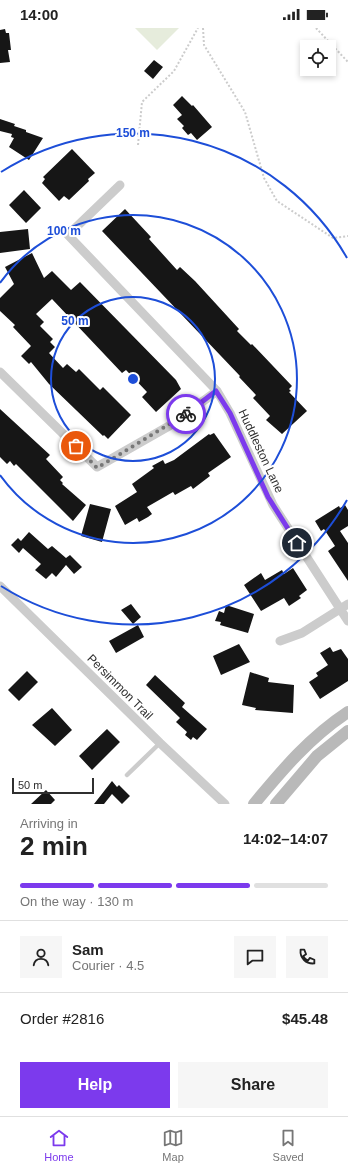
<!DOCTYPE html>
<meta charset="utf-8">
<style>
body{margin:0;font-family:Helvetica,sans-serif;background:#f6f6f6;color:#222;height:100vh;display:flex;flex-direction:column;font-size:15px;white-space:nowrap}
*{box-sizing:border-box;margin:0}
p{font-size:13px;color:#767676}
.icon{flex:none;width:22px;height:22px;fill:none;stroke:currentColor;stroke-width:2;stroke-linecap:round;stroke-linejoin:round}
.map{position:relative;height:776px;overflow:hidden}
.drawer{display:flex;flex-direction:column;background:#fff;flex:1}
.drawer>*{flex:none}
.fabs{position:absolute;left:300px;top:12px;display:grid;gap:8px}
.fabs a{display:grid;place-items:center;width:36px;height:36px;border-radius:0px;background:#fff;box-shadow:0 2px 6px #0003;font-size:20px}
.scale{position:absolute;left:12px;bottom:10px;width:82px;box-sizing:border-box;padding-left:4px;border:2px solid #2f2f2f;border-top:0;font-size:11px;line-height:14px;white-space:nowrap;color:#2f2f2f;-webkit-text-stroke:3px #fff;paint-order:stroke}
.pin{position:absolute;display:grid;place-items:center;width:34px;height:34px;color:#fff;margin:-17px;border:2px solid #fff;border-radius:50%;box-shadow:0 1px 4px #0007}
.courier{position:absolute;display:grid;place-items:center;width:40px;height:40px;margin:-20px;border:3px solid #7c3aed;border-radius:50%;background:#fff;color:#222;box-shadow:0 1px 5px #0007}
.head em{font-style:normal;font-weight:700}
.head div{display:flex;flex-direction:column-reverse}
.head{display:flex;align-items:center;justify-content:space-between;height:68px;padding:0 20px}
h1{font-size:26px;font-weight:700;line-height:30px}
.bar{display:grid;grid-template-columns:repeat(4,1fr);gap:6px 4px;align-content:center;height:48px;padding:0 20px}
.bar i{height:5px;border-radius:3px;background:#e0e0e0}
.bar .active{background:#7c3aed}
.bar p{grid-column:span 4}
.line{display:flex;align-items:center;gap:10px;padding:0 20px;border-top:1px solid #e0e0e0}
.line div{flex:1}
.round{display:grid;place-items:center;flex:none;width:42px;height:42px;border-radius:0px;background:#f6f6f6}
.primary-button{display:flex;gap:8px;margin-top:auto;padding:8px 20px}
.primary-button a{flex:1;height:46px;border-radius:0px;background:#7c3aed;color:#fff;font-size:16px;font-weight:700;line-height:46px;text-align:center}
.primary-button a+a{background:#f6f6f6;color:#222}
.status{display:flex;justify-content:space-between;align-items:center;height:28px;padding:0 20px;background:#fff;direction:ltr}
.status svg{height:11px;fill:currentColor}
.dock{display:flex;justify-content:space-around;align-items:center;height:56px;border-top:1px solid #e0e0e0;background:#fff;font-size:11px;color:#767676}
.dock a{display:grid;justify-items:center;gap:2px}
.dock .active{color:#7c3aed}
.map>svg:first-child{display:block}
.green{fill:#e6ecdc}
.building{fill:#161616}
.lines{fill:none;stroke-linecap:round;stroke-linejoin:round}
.path{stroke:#ccc;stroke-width:2;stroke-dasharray:2 2;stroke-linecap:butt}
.lane{stroke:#ccc;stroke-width:4.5}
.street{stroke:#ccc;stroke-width:9}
.secondary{stroke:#b9b9b9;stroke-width:12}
.done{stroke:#787878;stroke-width:4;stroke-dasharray:0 7.2}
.route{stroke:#7c3aed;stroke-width:5}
.ring{fill:none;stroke:#1d4ed8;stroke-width:2}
.labels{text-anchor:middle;stroke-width:4;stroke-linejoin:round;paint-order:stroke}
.street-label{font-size:12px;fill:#2f2f2f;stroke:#fff}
.centre{fill:#1d4ed8;stroke:#fff;stroke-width:2}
.ring-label{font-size:12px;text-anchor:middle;font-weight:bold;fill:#1d4ed8;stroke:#fff;stroke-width:4;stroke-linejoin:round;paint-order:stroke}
</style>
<div class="status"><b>14:00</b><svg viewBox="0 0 49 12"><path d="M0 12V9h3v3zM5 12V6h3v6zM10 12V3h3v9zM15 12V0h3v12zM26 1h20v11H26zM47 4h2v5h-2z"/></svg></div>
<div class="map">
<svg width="348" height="776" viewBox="0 0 348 776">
<rect width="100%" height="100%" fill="#fff"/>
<path class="green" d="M135,0H179L157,22Z"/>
<path class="building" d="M5,1L6,5H9L11,22H8L10,34L0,35V2Z
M154,32L163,39L153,51L144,43Z
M182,68L192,78L193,77L212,99L197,112L191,105L188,107L182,100L184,98L177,91L182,87L173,77Z
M0,91L15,96L14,98L26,102V104L43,110L29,132L9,119L14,110L11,109L12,106L0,103Z
M72,121L95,145L88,151L89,153L69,172L64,168L59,173L42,155L45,151L43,149Z
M24,162L41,180L26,195L9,177Z
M125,181L151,209L149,211L177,242L180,239L195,253L239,301L237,303L251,317L252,316L292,358L289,361L291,363L289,364L307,383L282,406L266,392L270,388L253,370L256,367L239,349L240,348L102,203Z
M28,201L30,221L0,225V204Z
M32,225L44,250L52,243L71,262L80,254L176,352L181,361L156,384L142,369L147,364L126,342L122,345L52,271L36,286L44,294L40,298L53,311L50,314L55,319L49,325L63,340L67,336L76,344L79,341L100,362L103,359L131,387L108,411L104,407L103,408L49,356L31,334L29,336L21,328L31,318L13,299L15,297L0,283V270L14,256L5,239Z
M0,381L50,427L46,431L63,449L60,452L63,455L62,456L86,477L73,493L16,436L14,438L10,433L7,436L0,429Z
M214,405L231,429L208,445L210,448L193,461L191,458L175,467L173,464L147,479L152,486L148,489L139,494L137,490L125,497L115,478L137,464L132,456L154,440L152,438L163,432L165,436L174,432L209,406L210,407Z
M90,476L111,481L102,514L81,508Z
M345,477L348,482V498L340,503L348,515V553L328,523L335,518L324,501L321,503L315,493L339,478L340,480Z
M29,504L48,521L52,518L66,530L70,527L82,539L74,546L66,537L56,549L52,545L46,551L35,542L41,536L23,520L19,525L11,517L18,510L21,513Z
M293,540L307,562L299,568L301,570L289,578L284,570L261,583L244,557L261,545L265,552L282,542L284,546Z
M131,576L141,589L133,596L121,582Z
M226,577L254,586L248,605L220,597L221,594L215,593L219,583L224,585Z
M138,597L144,609L116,625L109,613Z
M239,616L250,634L221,647L213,628Z
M330,619L333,624L341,621L348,631V653L320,671L309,654L318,648L316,645L328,637L320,625Z
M27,643L38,654L19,673L8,662Z
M250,644L269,650L268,654L294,657L293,685L255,682L256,680L242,677Z
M155,647L185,675L182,679L207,701L197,712L193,709L191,712L185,707L187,704L176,694L180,690L146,657Z
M52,680L72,702L55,718L32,697Z
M107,701L120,714L92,742L79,728Z
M112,753L117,759L119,757L130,768L122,776L112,766L104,776H94Z
M46,762L55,772L51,776H31Z"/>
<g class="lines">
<path class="path" d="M203,0L204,17L245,84L264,150L277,173L333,210L348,208
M316,0L348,34
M138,117L142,74L174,43L198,0"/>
<path class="lane" d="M127,747L160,715"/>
<path class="street" d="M120,157L68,207L217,363L230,385L273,477L348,593
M0,344L97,439L169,398L217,363
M0,558L160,715L225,776
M280,613L302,605L348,576"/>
<path class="secondary" d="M254,776C283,741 310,709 348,684
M276,776L317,728L348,703"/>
</g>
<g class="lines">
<path class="done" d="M76,418L97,440L186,386"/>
<path class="route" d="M186,386L216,363L230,385L268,469L297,515"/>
</g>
<g class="ring">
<circle cx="133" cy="351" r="82"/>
<path d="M0 255A164 164 0 1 1 0 447"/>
<path d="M347 472A246 246 0 0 1 1 558M1 144A246 246 0 0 1 347 230"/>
</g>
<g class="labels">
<g class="street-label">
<text transform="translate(261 423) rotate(65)" y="4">Huddleston Lane</text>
<text transform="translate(120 659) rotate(45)" y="4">Persimmon Trail</text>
</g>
</g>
<circle cx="133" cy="351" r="6" class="centre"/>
<g class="ring-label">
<text x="133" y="109">150 m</text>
<text x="64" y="207">100 m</text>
<text x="75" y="297">50 m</text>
</g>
</svg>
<div class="fabs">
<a><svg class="icon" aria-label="locate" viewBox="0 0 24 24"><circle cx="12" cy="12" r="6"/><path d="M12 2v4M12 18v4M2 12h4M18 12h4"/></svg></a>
</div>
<div class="scale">50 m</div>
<div class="pin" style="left:76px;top:418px;background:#ea580c"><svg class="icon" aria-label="bag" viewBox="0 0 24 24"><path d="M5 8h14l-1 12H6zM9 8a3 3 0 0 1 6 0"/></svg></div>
<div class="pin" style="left:297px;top:515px;background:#1f2937"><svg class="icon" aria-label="home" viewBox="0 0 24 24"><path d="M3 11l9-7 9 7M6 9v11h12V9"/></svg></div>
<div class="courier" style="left:186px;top:386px"><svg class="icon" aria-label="bike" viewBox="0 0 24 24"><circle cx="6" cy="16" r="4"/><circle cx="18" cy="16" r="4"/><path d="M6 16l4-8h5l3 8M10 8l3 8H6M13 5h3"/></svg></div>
</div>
<section class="drawer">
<div class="head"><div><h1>2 min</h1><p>Arriving in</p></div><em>14:02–14:07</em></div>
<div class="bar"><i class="active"></i><i class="active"></i><i class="active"></i><i></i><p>On the way · 130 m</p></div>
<div class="line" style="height:72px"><a class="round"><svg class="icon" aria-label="person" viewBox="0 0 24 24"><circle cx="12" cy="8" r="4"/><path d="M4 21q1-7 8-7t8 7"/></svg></a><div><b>Sam</b><p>Courier · 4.5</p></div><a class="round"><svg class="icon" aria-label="chat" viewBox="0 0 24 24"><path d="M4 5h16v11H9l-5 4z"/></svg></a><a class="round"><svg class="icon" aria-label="phone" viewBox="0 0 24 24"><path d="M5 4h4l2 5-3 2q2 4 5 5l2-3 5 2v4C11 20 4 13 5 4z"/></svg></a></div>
<div class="line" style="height:52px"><div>Order #2816</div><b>$45.48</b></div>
<div class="primary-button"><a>Help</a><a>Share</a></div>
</section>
<nav class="dock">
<a class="active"><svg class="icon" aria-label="home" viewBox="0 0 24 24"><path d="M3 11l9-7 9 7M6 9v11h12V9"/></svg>Home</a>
<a><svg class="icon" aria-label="map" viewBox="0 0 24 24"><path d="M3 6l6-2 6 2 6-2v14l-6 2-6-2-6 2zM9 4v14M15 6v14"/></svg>Map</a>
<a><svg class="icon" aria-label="saved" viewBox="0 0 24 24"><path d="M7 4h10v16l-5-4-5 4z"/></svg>Saved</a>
</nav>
